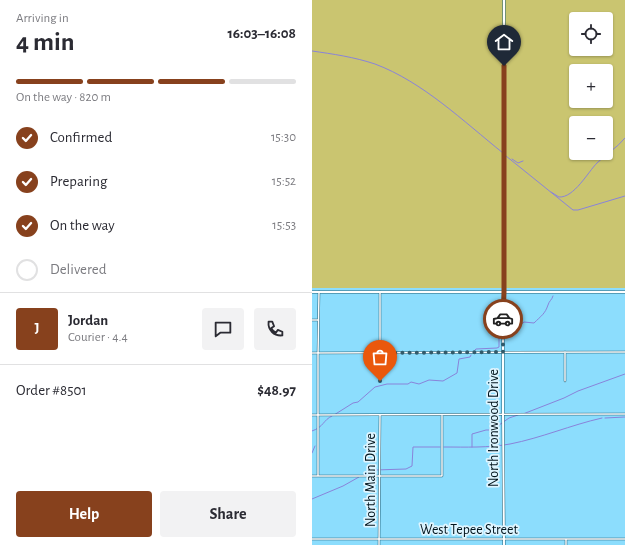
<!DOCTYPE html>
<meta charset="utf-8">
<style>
body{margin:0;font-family:"Alegreya Sans",sans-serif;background:#f2f2f3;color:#2b2b33;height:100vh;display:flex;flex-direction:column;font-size:15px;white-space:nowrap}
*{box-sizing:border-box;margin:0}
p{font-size:13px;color:#7c7c81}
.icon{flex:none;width:22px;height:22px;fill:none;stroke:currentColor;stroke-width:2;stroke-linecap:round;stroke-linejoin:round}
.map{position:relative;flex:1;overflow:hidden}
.drawer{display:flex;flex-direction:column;background:#fff;width:312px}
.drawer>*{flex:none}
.tools{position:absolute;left:257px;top:12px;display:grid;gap:8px}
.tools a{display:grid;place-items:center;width:44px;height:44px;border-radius:4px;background:#fff;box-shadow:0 1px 3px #0004;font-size:20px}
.pin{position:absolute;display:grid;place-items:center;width:34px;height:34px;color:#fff;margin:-41px -17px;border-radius:50% 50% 50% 0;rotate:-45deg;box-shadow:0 0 4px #0007}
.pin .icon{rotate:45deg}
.courier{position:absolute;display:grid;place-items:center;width:40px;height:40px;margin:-20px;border:3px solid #87411d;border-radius:50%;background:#fff;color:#222;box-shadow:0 1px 5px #0007}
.headline em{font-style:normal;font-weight:600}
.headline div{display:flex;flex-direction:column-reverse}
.headline{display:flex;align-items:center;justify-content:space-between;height:68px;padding:0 16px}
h1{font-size:26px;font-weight:600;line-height:30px}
.bar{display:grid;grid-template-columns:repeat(4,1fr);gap:6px 4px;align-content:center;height:48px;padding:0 16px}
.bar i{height:5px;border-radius:3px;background:#e1e1e2}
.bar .on{background:#87411d}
.bar p{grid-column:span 4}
.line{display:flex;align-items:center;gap:10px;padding:0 16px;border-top:1px solid #e1e1e2}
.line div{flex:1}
.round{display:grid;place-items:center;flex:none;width:42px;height:42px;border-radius:4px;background:#f2f2f3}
ol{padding:0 16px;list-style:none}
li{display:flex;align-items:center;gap:12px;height:44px}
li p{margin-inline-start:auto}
li .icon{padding:4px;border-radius:50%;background:#87411d;color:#fff;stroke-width:4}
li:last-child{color:#7c7c81}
li i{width:22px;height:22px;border:2px solid #e1e1e2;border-radius:50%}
.cta{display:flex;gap:8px;margin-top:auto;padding:8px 16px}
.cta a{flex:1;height:46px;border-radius:4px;background:#87411d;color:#fff;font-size:16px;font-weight:600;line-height:46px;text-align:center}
.cta a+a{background:#f2f2f3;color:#2b2b33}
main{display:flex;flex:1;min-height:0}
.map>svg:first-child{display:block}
.green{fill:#cac570;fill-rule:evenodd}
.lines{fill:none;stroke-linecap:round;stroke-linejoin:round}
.stream{stroke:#8983da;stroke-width:1}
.minor-casing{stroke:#1e5e75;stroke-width:2.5}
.tertiary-casing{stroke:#1e5e75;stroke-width:3}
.minor{stroke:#fff;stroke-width:1.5}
.tertiary{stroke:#fff;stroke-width:2}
.done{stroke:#315a6b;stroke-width:4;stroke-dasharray:0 7.2}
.route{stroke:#87411d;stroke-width:5}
.labels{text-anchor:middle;stroke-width:3.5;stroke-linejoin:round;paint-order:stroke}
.street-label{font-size:14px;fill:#00131c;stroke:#def5ff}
</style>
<main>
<section class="drawer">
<div class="headline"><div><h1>4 min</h1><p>Arriving in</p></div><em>16:03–16:08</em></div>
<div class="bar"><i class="on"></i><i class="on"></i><i class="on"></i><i></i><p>On the way · 820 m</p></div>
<ol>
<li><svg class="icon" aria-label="check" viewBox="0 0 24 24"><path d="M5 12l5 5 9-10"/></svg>Confirmed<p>15:30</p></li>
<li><svg class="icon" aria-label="check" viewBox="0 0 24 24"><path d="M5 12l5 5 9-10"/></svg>Preparing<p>15:52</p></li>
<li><svg class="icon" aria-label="check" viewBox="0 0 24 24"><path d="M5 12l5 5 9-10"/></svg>On the way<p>15:53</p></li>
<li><i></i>Delivered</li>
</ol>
<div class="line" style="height:72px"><b class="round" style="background:#87411d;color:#fff">J</b><div><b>Jordan</b><p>Courier · 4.4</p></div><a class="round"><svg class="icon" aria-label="chat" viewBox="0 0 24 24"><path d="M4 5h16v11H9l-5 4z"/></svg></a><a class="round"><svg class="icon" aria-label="phone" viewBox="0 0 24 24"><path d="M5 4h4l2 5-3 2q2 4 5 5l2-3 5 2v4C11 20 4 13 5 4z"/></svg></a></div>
<div class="line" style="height:52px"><div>Order #8501</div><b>$48.97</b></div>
<div class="cta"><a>Help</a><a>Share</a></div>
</section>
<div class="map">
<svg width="313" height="545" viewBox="0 0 313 545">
<rect width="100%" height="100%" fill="#8cddfd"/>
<path class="green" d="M0,0H313V288H0ZM264,19H294V49H264ZM264,71H294V101H264ZM264,123H294V153H264Z"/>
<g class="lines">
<path class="stream" d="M0,51C21,54 42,57 63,64C111,82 151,121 191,153
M194,156L261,210H266L313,196
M200,159L206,163L211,161
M239,192L247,197C262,198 276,172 285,163C294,154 305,148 313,138
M194,332L202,330L212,322L222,323C229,316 233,314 236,305C237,301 240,300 241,296
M163,350L164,349L185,348L187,347V337L189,335
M211,414L252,398L266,391L313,374
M22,415L41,403L46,402L63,387L75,384H96L99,382L107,384L117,380L131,381L145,373L147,359L158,357L159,355
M293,418L313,417
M0,431C12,427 11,420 20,416
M132,447C154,447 176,448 198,444C229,438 259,425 290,418
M160,447V434L174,430H180L197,418L206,415
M0,453L3,446
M50,476L63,470L94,469L100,466L101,447H128
M0,499L31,486L47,477"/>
<g class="minor-casing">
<path id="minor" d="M68,292V381
M0,320H6
M253,352V381
M0,353L313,352
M0,415L313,414
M0,476H130V415
M6,476V356L7,292
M0,539H313
M254,539V545
M67,545L68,415"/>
</g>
<g class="tertiary-casing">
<path id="tertiary" d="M192,0V292L191,316V415L192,545
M0,292H313"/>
</g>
<use href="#minor" class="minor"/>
<use href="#tertiary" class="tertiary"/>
</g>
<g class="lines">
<path class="done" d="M68,381V353L191,352V319"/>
<path class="route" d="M191,319L192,292V66"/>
</g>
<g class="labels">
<g class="street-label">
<text transform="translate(181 428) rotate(-90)" y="5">North Ironwood Drive</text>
<text transform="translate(58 480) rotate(-90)" y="5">North Main Drive</text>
<text x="157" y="534">West Tepee Street</text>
</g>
</g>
</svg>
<div class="tools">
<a><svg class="icon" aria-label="locate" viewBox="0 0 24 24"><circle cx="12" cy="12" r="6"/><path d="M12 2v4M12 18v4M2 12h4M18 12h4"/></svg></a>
<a>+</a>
<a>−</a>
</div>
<div class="pin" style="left:68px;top:381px;background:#ea580c"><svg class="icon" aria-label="bag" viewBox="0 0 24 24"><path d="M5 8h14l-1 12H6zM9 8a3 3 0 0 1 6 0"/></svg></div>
<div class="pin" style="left:192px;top:66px;background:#1f2937"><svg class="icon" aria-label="home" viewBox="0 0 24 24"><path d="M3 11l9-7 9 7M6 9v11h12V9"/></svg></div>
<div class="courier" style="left:191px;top:319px"><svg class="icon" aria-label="car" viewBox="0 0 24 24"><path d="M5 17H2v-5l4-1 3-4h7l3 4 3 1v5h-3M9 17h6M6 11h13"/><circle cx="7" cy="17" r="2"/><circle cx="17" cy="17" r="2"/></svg></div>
</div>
</main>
